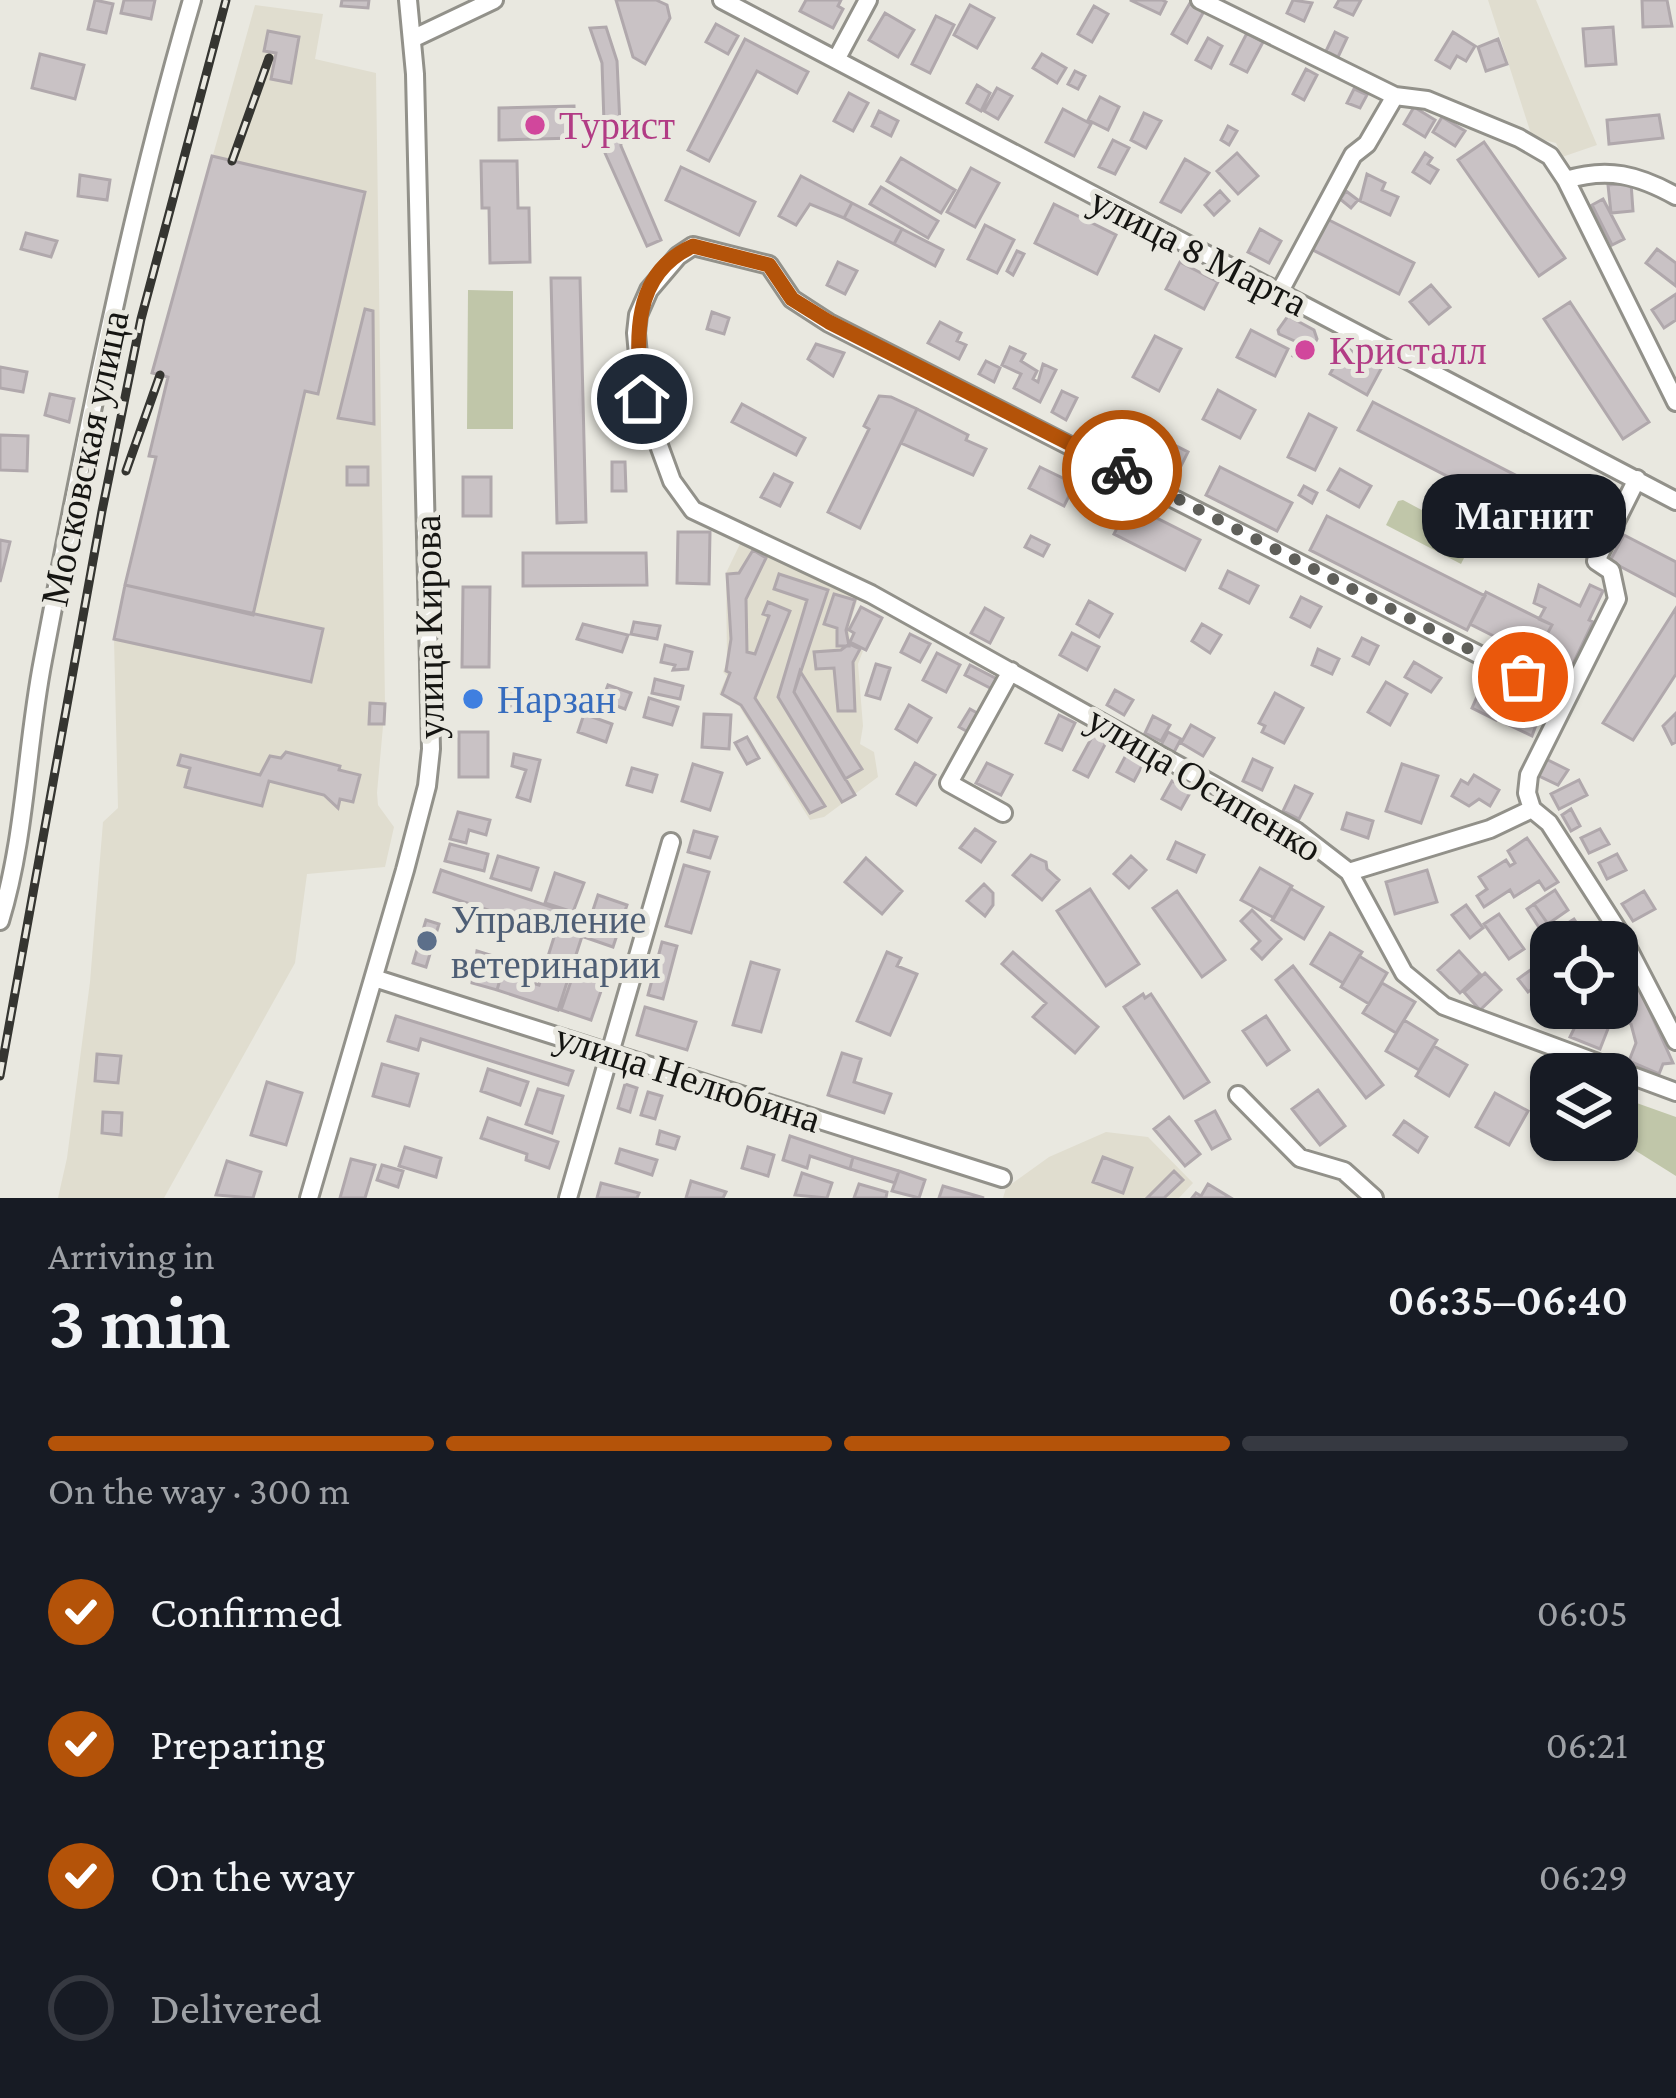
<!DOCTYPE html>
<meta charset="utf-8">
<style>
body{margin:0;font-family:"Crimson Pro",serif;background:#20242c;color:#f1f3f6;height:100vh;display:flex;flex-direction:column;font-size:45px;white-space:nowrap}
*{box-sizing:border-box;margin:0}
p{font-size:39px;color:#9ea1a6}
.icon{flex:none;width:66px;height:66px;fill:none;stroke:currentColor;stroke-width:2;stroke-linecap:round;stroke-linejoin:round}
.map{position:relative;height:1198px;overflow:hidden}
.drawer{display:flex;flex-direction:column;background:#171b24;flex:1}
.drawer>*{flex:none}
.controls{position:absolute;left:1530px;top:921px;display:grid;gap:24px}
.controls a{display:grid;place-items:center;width:108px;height:108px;border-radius:24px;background:#171b24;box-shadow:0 3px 9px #0004;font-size:60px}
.pin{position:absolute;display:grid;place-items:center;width:102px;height:102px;color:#fff;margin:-51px;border:6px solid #fff;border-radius:50%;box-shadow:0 3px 12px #0007}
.courier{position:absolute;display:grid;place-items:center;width:120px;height:120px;margin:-60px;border:9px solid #b45309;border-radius:50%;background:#fff;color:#222;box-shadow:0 3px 15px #0007}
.bubble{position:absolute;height:84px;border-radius:36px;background:#171b24;box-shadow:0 3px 9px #0004;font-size:39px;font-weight:600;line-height:84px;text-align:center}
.summary em{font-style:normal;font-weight:600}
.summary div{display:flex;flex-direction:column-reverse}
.summary{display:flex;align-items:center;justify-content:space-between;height:204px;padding:0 48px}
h1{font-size:78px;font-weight:600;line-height:90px}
.bar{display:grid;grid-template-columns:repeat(4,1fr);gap:18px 12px;align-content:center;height:144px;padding:0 48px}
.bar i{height:15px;border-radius:9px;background:#363941}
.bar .on{background:#b45309}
.bar p{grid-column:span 4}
ol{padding:0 48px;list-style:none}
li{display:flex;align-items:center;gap:36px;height:132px}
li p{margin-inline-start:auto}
li .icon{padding:12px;border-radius:50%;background:#b45309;color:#fff;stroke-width:4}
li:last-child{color:#9ea1a6}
li i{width:66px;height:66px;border:6px solid #363941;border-radius:50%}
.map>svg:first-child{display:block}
.built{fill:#e0ddcf}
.green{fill:#c0c6a9}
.building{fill:#c9c2c5;stroke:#b0a8ac;stroke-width:3}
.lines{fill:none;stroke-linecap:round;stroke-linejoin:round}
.minor-casing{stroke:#92918a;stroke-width:22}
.minor{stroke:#fff;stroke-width:16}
.rail-casing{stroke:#353531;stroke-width:9}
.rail{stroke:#e9e8e0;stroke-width:4.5;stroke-dasharray:14;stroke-linecap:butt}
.done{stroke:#5f5f5a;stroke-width:12;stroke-dasharray:0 21.6}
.route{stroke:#b45309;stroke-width:15}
.hotel-dot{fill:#d1479c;stroke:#e9e8e0;stroke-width:4.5}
.shop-dot{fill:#3f7fe0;stroke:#e9e8e0;stroke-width:4.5}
.service-dot{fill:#5c6f8a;stroke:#e9e8e0;stroke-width:4.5}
.labels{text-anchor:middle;stroke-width:10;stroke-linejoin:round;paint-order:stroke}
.hotel-label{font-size:39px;fill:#b23c85;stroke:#e9e8e0;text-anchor:start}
.street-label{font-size:39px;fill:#151512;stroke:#e9e8e0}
.shop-label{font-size:39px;fill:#366cbe;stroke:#e9e8e0;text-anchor:start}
.service-label{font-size:39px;fill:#4e5e75;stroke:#e9e8e0;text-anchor:start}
</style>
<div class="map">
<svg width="1676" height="1198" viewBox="0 0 1676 1198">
<rect width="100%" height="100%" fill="#e9e8e0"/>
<path class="built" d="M1488,0H1536L1597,145L1562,157L1556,143L1532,137Z
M255,5L323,14L315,59L376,73L385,704L377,793L378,805L394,827L385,867L307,874L295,963L164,1198H58L67,1158L90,982L103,822L118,808L114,639L155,458L149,456L167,378L152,373Z
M741,542L859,595L849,627L850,643L863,651L858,664L863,726L860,744L874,752L878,777L824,817L810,820L739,706L719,694L727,676L723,672L727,662L726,573Z
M1106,1132L1148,1137L1193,1183L1179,1198H1003L1006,1188L1049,1157Z"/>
<path class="green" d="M468,290L513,291V429H467Z
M1403,500L1474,538L1461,564L1386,525L1398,501Z
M1617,1096L1676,1117V1176L1617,1139Z"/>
<path class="building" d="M95,0L113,4L106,33L88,29Z
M124,0H155L151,19L121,13Z
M342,0H369L368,8L341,6Z
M616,0H656L667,5L670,18L645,64L633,57Z
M806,0H841L838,6L843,9L833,28L800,11Z
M1130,0H1162L1166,2L1160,14Z
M1293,0L1312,3L1304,21L1287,13Z
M1339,0H1361L1353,15L1335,7Z
M1642,0H1667L1672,26L1643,27Z
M1190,3L1204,11L1187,43L1172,34Z
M970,5L994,18L977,48L954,35Z
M1094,6L1108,14L1092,42L1078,34Z
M885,13L914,30L898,57L869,40Z
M936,16L954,25L930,73L912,64Z
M716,24L738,36L728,54L706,42Z
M606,27L617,61L621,146L661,240L647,246L605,153L602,63L590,28Z
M1613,27L1616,64L1586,66L1583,29Z
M268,31L299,37L291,83L271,79L276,53L264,51Z
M1335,32L1347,38L1338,57L1326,51Z
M1453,32L1475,46L1466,61L1457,56L1450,68L1436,60Z
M1247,33L1263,42L1247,72L1231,64Z
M1208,38L1222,46L1211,68L1196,60Z
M745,39L808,72L797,93L757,71L709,161L688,150Z
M1498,39L1507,64L1486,71L1478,47Z
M40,54L84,65L75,99L32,88Z
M1042,54L1066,68L1057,83L1033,68Z
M1306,69L1317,75L1304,100L1293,94Z
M1075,71L1085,76L1078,89L1068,84Z
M977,85L990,93L981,111L967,103Z
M997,88L1012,96L998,119L984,111Z
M1354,89L1367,95L1360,108L1347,103Z
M849,93L868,103L853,131L834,121Z
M1100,97L1119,107L1108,130L1088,120Z
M574,106L575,138L499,140V108Z
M1414,107L1435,120L1425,137L1404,124Z
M1063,109L1091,124L1074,156L1046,142Z
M879,111L898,121L891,136L872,126Z
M1144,113L1161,121L1146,148L1131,140Z
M1659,115L1663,138L1609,144L1607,120Z
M1442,117L1465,131L1455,146L1433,132Z
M1228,126L1237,131L1229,145L1221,140Z
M1113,140L1129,148L1115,174L1099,167Z
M1484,142L1565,258L1539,276L1458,160Z
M1237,153L1258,176L1238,194L1217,171Z
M1425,153L1432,158L1428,164L1438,170L1430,183L1413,172Z
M212,156L365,192L318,394L305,391L253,615L125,585L156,457L149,456L168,377L152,373Z
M901,158L955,190L941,213L887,181Z
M1185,159L1209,173L1181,212L1161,202Z
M481,161H517L518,208H529L530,262L490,263L489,208H482Z
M681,167L755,202L739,235L666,200Z
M971,168L999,183L975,227L947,212Z
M1367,174L1385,183L1382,190L1398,197L1390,215L1360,201Z
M80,175L110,180L107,200L78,196Z
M801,176L852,203L844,218L810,204L796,225L779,216Z
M1631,183L1633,211L1611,213L1608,185Z
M881,187L938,221L928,238L870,204Z
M1220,191L1229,201L1214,215L1205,205Z
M1346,191L1358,200L1351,208L1340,199Z
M1603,199L1624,239L1612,245L1592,205Z
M852,203L902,229L894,244L844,218Z
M1054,204L1116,235L1097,274L1035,243Z
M1327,219L1414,263L1399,294L1311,249Z
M985,225L1014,240L997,273L968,259Z
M902,229L943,250L935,266L894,244Z
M1260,229L1281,241L1269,263L1248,252Z
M26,233L57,241L51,257L21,249Z
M1657,249L1676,263V286L1646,263Z
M1017,251L1024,254L1013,275L1007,271Z
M838,262L857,271L845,294L827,285Z
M1180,262L1218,282L1204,309L1166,289Z
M551,278H580L586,522L557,523Z
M1431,285L1450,307L1429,324L1410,302Z
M1676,294V320L1664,328L1652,310Z
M1570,302L1649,422L1623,439L1544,319Z
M365,309L373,311L374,424L338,418Z
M712,312L729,318L724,334L707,329Z
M1288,316L1314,330L1317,339L1306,362L1293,356L1299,343L1279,334L1278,330Z
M940,322L961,333L957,341L966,345L959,359L928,343Z
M1251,330L1288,349L1275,376L1237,357Z
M1155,336L1181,349L1159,391L1133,377Z
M816,344L844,353L833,376L808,359Z
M1010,347L1025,354L1021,361L1037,371L1033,379L1038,382L1043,364L1056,370L1040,402L1014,388L1021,374L1002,365Z
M1345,347L1382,367L1367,395L1330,374Z
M986,361L1000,368L994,382L979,374Z
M0,367L27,372L23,392L0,388Z
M1218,390L1255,410L1240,438L1203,419Z
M1062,391L1077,398L1066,420L1052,412Z
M50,394L74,399L69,422L45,415Z
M879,396L891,397L917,409L860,528L828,512L869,429L864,426Z
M1373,402L1601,519L1586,548L1358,430Z
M742,404L805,438L796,455L732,422Z
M917,409L968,435L966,440L986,449L973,475L901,443Z
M1309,414L1336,428L1315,470L1288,457Z
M1131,423L1188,452L1175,478L1118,449Z
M0,435L28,436L27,471L0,470Z
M612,462H625L626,491H612Z
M347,467H368V485H347Z
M1040,467L1075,484L1064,506L1029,488Z
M1220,467L1292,503L1277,531L1206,495Z
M1340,469L1371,486L1359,507L1328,490Z
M774,474L792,483L780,506L761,497Z
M463,477H491V516H463Z
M1304,486L1317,493L1312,503L1299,495Z
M1129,504L1200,540L1185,570L1114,534Z
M1327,516L1485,596L1467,630L1310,550Z
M678,532H710L709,584L677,583Z
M1624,535L1676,562V596L1610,561Z
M1031,536L1049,545L1043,556L1025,547Z
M0,540L10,542L0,582Z
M753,550L766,558L746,599L747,652L755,654L769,616L763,614L768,602L790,611L755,698L825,806L810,813L741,705L722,694L730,673L726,671L731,639L727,574L739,573Z
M523,553H646L647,585L523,586Z
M1228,571L1258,586L1249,603L1220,588Z
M779,574L828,590L794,692L855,795L842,802L778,697L807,600L774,589Z
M125,585L323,629L311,682L114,639Z
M1539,585L1580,606L1590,585L1603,591L1589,620L1593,622L1570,670L1537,653L1552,625L1539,619L1545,608L1534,603Z
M463,587H490L489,667H462Z
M1486,592L1552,625L1535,657L1470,624Z
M834,594L855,600L846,630L849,646H837V628L824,624Z
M1301,597L1321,607L1310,627L1291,617Z
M1089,601L1112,614L1099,637L1077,624Z
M861,607L882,618L866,650L850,642L854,633L849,630Z
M985,608L1003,618L990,643L971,633Z
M1676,608V674L1633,740L1603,723Z
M634,622L660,626L657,639L631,634Z
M583,624L628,635L622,652L577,639Z
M1202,624L1221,635L1210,653L1192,641Z
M1072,633L1099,647L1087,670L1060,655Z
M910,634L930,644L920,662L901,652Z
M1362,638L1378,646L1369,664L1353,656Z
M849,644L860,649L853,662L855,711H838L834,668L816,669L814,652L841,650Z
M665,645L692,652L688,669L673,670L675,665L661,662Z
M1318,649L1339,659L1332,674L1312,665Z
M937,653L960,665L946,692L923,680Z
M1414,662L1441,678L1431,692L1405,677Z
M876,664L890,668L880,699L866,695Z
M970,665L997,679L992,689L965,675Z
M800,671L862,769L845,779L794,692Z
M655,679L683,686L680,699L652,693Z
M1386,682L1407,694L1390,725L1368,712Z
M608,685L631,693L625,709L602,701Z
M506,687L526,692L521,713L501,708Z
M1115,690L1133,700L1124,715L1107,705Z
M1480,690L1505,702L1496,720L1472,708Z
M1275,693L1303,708L1284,743L1262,732L1265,726L1259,723Z
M649,698L678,707L672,725L644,717Z
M370,703L385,704L384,724H369Z
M909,705L931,718L917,742L896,729Z
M1515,706L1539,717L1532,736L1507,724Z
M970,709L979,714L968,732L959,727Z
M1676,713V742L1672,744L1663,726Z
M584,714L612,724L606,742L578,732Z
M704,714L731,715L729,749L702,747Z
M1059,715L1075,723L1062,750L1046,743Z
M1153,716L1170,725L1161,741L1145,733Z
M1191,725L1214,738L1203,756L1181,743Z
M1097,728L1110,735L1088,777L1074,770Z
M459,732H488V777H459Z
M1168,732L1181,739L1173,754L1160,747Z
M747,737L759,758L747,764L735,743Z
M286,752L340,766L339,770L360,775L353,802L340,799L338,808L324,795L269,781L262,806L185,787L190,768L178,765L181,755L260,775L270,756L281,758Z
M514,754L540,760L530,801L517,797L526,770L512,766Z
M1126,755L1143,764L1134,781L1117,772Z
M1253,759L1272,768L1262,790L1243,781Z
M1546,759L1568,770L1558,785L1537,775Z
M915,763L935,775L916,805L897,794Z
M987,763L1012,775L1001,795L976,783Z
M693,764L722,773L710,810L682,801Z
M1402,764L1438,776L1421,823L1386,811Z
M632,768L657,775L652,792L627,785Z
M1474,775L1499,790L1490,806L1479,799L1469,806L1452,796L1461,780L1468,784Z
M1579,780L1587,795L1559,809L1551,794Z
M1172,781L1191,791L1181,809L1162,799Z
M1295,786L1312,794L1299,819L1283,811Z
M1571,809L1580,826L1571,831L1562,815Z
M458,812L490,820L486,835L469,830L466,843L450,839Z
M1347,813L1373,821L1368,838L1342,829Z
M975,829L995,842L981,862L960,848Z
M1600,829L1609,844L1589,853L1581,838Z
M694,831L717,837L710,858L688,852Z
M1527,838L1558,882L1545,890L1539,881L1514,897L1510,890L1484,907L1477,896L1487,889L1479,877L1506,860L1510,866L1515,863L1508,851Z
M1176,842L1204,855L1196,872L1168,859Z
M450,844L488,854L484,871L445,861Z
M1617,854L1626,870L1607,879L1599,863Z
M1031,855L1046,862L1047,869L1059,880L1042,900L1013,875Z
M498,856L538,868L531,890L491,878Z
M1131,856L1146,870L1129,888L1114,874Z
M866,858L902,891L882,914L845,882Z
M684,865L709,872L691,933L666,926Z
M1260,868L1292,886L1274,918L1241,900Z
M441,870L563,911L557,928L547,924L545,929L434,892Z
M1427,870L1437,902L1395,914L1386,882Z
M555,873L584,883L573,912L545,903Z
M984,884L993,893V905L985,916L967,901Z
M1290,888L1323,907L1304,939L1272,920Z
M1090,889L1139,964L1106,986L1057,911Z
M1555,890L1568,910L1548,924L1534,904Z
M1177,891L1225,960L1202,977L1153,908Z
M1644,891L1655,909L1633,921L1622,904Z
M598,895L627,905L613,947L584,937Z
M1534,904L1548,924L1540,929L1527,909Z
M1466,905L1483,928L1470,938L1452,915Z
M1252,910L1281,939L1262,959L1252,949L1260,941L1241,921Z
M1499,914L1524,949L1509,959L1484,924Z
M569,919L586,924L558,1010L497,990L502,973L539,985L555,934L563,936Z
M1574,919L1583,933L1561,942L1554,932Z
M426,920L439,924L426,967L413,963Z
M1330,933L1362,952L1343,983L1311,964Z
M662,942L677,946L663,999L648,995Z
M477,951L506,960L497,990L472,983Z
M1459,951L1480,974L1460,993L1438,970Z
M887,952L901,958L897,966L917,974L890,1035L857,1021Z
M1013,952L1098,1027L1075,1053L1033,1017L1046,1003L1002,964Z
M1359,956L1387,973L1369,1004L1341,987Z
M579,958L609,968L591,1020L561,1010Z
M1627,961L1673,1063L1663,1064L1659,1074L1629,1061L1636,1043L1631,1024L1613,1016L1600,1049L1570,1037L1584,1008H1617V966Z
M751,962L779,970L761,1032L733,1025Z
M1293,966L1383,1085L1366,1098L1276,980Z
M1536,966L1546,979L1528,992L1518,979Z
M1485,973L1501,990L1480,1010L1464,992Z
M1382,983L1415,1002L1396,1033L1363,1013Z
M1143,994L1145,998L1151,994L1209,1082L1184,1098L1124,1007Z
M645,1007L696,1022L687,1050L637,1035Z
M396,1016L573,1071L568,1085L421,1039L418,1050L388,1041Z
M1266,1016L1289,1050L1267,1065L1243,1031Z
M1404,1020L1437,1040L1419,1070L1386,1051Z
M1434,1046L1467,1065L1449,1096L1416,1076Z
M842,1053L861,1059L854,1082L891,1094L884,1113L828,1095Z
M97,1054L121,1056L118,1083L95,1081Z
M382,1064L418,1074L409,1106L373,1096Z
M488,1069L528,1082L520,1105L481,1091Z
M267,1082L302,1093L286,1145L251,1135Z
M625,1084L637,1088L630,1112L618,1108Z
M538,1089L563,1096L552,1133L526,1124Z
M1318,1090L1345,1126L1320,1145L1292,1109Z
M648,1092L662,1096L655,1119L641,1115Z
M1495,1093L1528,1111L1509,1145L1476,1127Z
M1215,1111L1230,1139L1212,1149L1196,1121Z
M103,1112L122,1113L121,1135L102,1133Z
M1169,1117L1200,1154L1185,1166L1154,1129Z
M488,1118L558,1142L549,1168L526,1160L527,1154L481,1138Z
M1404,1121L1427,1137L1418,1152L1394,1135Z
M660,1131L679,1137L675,1149L657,1144Z
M790,1136L853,1157L850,1169L810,1156L807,1168L783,1160Z
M405,1147L441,1158L436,1177L399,1166Z
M748,1147L774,1155L768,1176L742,1168Z
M620,1149L657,1160L652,1175L616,1163Z
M853,1157L899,1171L895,1183L850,1169Z
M1103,1157L1132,1168L1123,1193L1093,1182Z
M351,1159L375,1165L365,1198H340Z
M227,1161L261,1172L253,1198L216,1195Z
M382,1165L403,1171L398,1187L377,1180Z
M899,1171L925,1180L919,1198L892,1191Z
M1174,1171L1183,1180L1164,1198H1147Z
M802,1173L832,1183L827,1198L795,1195Z
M691,1181L726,1192L723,1198H686Z
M601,1183L639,1193L637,1198H597Z
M859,1184L887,1192L886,1198H854Z
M1208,1184L1231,1198H1192L1196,1193L1201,1196Z
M943,1186L984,1198H939Z"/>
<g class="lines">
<g class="minor-casing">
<path id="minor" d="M722,0L1676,501
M1200,0L1395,96L1427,100L1519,138L1550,156L1566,180L1676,402
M412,39L494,0
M837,58L868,0
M1566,180C1608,167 1638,175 1676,196
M1279,293L1353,155L1367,144L1395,96
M1564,698L829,323L792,299L769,265L693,246L678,256L649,290L638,315L636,333L642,399L672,481L693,510L871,594L1296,831L1349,872L1404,973L1444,1006L1676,1092
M1532,809L1549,823L1621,935L1676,1041
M1003,813L949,783L1011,671
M1349,872L1490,829L1532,809L1527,793L1529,775L1617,599L1611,571L1596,561L1637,479
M0,921C26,836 26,747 43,660C85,439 129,216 192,0
M374,978L1002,1178
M1238,1095L1300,1158L1344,1171L1374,1198
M309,1198L405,870L427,786L431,749L415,74L408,0
M568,1198L671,842"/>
</g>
<use href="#minor" class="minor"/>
<g class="rail-casing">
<path id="rail" d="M232,161L269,58
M126,471L160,375
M0,1076L102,511L141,319L226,0"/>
</g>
<use href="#rail" class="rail"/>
</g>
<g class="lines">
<path class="done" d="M1122,470L1523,677"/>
<path class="route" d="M642,399C637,342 629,275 693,246L769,265L792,299L829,322L1122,470"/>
</g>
<g class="hotel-dot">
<circle cx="535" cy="125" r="12"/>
<circle cx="1305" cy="350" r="12"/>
</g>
<circle class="shop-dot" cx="473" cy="699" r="12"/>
<circle class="service-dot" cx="427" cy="941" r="12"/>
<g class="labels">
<g class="hotel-label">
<text x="559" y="139">Турист</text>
<text x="1329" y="364">Кристалл</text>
</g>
<g class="street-label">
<text transform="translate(1199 251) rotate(27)" y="14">улица 8 Марта</text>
<text transform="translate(84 458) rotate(-78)" y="14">Московская улица</text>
<text transform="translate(428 627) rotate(-91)" y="14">улица Кирова</text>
<text transform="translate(1205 783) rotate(31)" y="14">улица Осипенко</text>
<text transform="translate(688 1077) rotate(18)" y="14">улица Нелюбина</text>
</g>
<g class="shop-label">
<text x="497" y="713">Нарзан</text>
</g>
<g class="service-label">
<text x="451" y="933">Управление<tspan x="451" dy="45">ветеринарии</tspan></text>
</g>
</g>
</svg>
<div class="controls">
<a><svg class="icon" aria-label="locate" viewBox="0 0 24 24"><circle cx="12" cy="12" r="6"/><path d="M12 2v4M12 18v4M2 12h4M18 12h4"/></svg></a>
<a><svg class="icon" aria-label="layers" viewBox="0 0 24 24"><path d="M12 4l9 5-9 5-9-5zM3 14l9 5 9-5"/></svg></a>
</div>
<div class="pin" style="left:1523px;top:677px;background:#ea580c"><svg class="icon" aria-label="bag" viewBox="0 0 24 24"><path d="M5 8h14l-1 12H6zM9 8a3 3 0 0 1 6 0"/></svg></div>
<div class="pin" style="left:642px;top:399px;background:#1f2937"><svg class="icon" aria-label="home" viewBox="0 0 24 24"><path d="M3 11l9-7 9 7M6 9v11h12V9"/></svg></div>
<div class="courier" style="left:1122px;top:470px"><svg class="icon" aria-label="bike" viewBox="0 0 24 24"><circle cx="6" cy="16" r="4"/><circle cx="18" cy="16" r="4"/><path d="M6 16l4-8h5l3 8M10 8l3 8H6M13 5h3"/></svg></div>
<div class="bubble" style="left:1422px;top:474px;width:204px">Магнит</div>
</div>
<section class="drawer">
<div class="summary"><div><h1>3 min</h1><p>Arriving in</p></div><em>06:35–06:40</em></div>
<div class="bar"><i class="on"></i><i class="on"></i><i class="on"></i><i></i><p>On the way · 300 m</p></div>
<ol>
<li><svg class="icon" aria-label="check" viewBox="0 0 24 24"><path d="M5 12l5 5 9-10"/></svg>Confirmed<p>06:05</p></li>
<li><svg class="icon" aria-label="check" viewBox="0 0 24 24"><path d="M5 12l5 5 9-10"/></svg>Preparing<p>06:21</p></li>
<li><svg class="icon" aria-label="check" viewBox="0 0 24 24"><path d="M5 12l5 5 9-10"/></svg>On the way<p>06:29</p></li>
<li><i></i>Delivered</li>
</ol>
</section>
